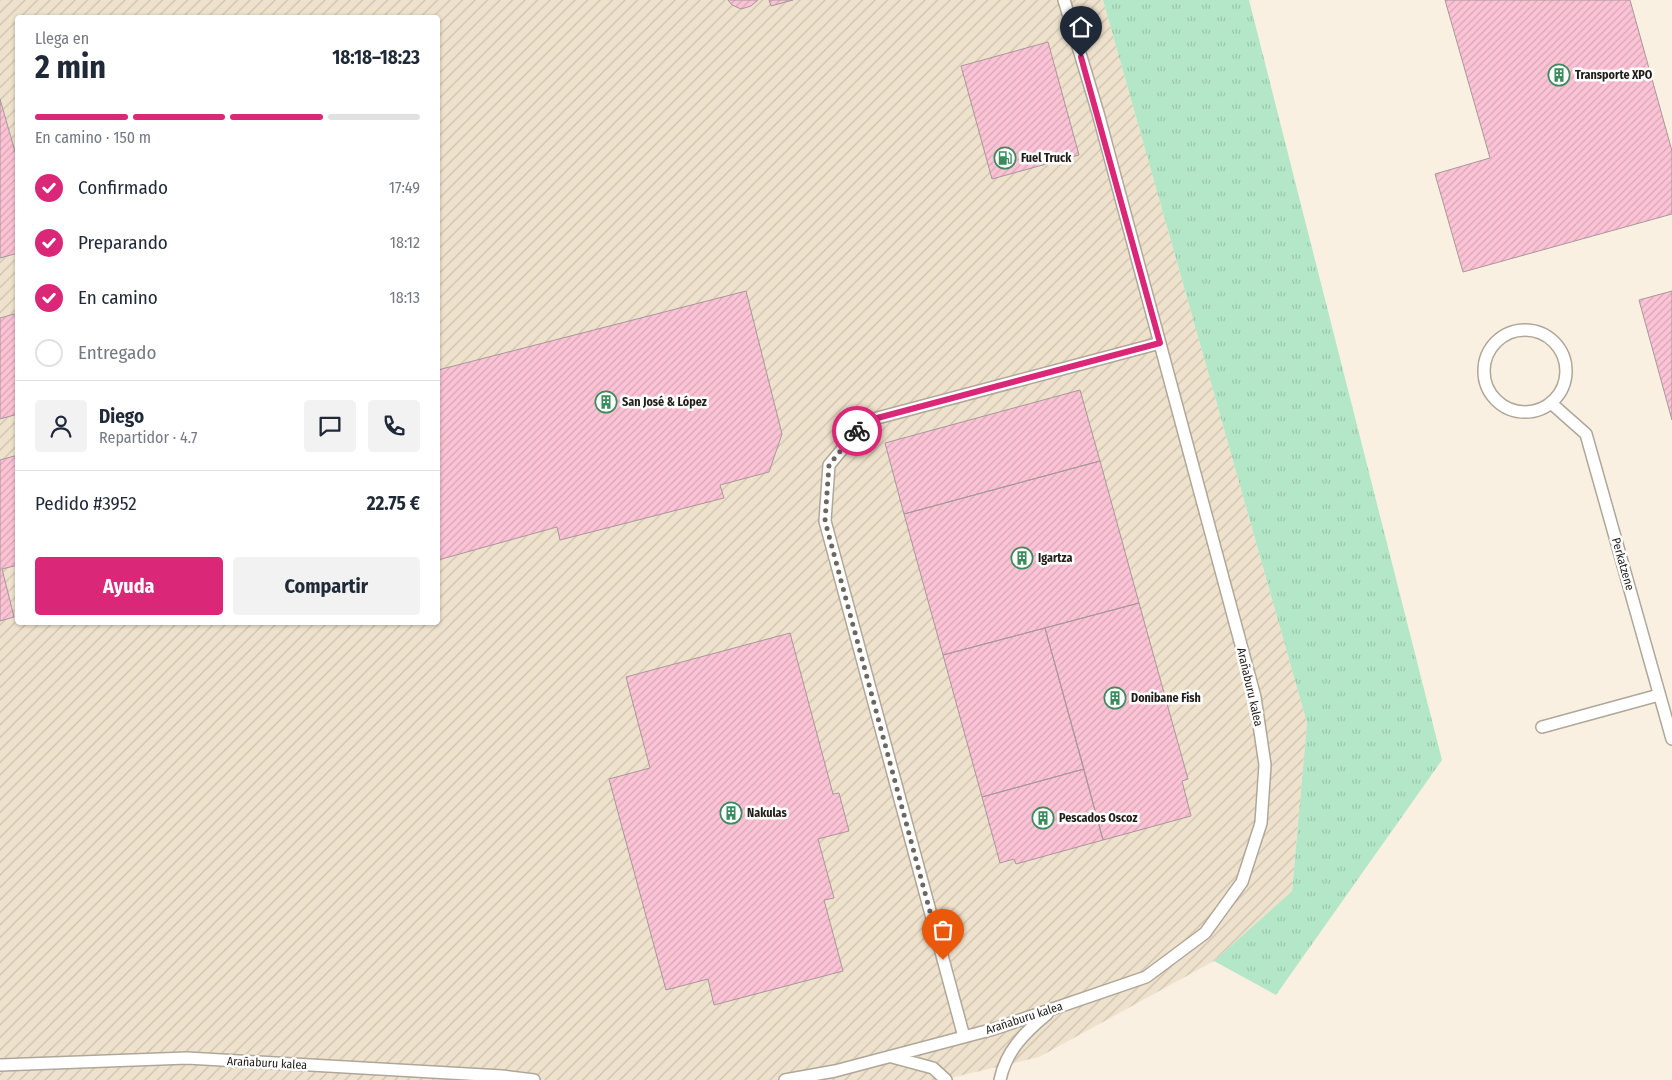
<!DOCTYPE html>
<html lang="es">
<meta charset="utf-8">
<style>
body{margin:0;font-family:"Fira Sans Condensed",sans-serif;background:#f2f2f3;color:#1f2937;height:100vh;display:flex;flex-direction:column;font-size:19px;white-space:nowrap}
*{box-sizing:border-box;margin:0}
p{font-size:16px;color:#747a83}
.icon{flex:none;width:28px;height:28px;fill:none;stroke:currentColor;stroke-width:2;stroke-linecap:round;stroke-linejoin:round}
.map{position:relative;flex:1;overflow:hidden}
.drawer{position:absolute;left:15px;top:15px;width:425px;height:610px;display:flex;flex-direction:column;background:#fff;border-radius:5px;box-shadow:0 1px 4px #0004}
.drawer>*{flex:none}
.pin{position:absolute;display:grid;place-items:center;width:42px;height:42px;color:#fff;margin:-51px -21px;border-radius:50% 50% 50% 0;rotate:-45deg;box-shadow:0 0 5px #0007}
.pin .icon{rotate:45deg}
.courier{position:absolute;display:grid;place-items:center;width:50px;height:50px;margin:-25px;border:4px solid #db2777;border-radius:50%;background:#fff;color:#222;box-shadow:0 1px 6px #0007}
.overview em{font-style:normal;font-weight:700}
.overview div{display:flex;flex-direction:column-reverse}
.overview{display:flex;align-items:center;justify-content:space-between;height:85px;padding:0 20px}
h1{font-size:32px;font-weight:700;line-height:38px}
.bar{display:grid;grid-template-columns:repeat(4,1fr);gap:8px 5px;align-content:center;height:60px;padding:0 20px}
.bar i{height:6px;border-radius:4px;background:#e0e1e3}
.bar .selected{background:#db2777}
.bar p{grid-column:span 4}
.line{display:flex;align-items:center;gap:12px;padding:0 20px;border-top:1px solid #e0e1e3}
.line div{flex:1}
.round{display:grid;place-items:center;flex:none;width:52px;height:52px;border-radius:5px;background:#f2f2f3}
ol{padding:0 20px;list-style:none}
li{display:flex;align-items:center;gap:15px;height:55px}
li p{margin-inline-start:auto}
li .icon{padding:5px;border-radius:50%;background:#db2777;color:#fff;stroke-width:4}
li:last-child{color:#747a83}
li i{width:28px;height:28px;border:2px solid #e0e1e3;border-radius:50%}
.primary-button{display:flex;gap:10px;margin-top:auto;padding:10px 20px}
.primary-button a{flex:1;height:58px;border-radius:5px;background:#db2777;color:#fff;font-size:20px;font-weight:700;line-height:58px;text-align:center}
.primary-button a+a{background:#f2f2f3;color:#1f2937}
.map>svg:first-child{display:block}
.industrial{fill:url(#industrial-furrows);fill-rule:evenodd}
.grass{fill:url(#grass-tufts)}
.building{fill:url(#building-hatch);stroke:#a8979c}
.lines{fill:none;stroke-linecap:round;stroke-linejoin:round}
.service-casing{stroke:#afa799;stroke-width:14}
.service{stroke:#fff;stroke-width:11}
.done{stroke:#6c675f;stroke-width:5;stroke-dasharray:0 9}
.route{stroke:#db2777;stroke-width:6}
.labels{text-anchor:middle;stroke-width:5;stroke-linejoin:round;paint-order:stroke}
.poi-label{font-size:12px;font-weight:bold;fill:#201d18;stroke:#fff;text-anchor:start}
.street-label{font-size:12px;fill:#201d18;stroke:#fff}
</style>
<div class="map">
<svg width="1672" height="1080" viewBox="0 0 1672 1080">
<defs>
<pattern id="industrial-furrows" width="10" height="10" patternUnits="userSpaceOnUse" patternTransform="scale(1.25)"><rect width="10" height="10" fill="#efe2cd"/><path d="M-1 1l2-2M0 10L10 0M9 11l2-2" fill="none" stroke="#cdc1af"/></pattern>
<pattern id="grass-tufts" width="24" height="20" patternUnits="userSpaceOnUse" patternTransform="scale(1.25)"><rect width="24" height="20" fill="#b3e7c7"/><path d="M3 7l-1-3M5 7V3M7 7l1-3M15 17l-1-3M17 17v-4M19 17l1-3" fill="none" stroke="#9ac6aa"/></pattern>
<pattern id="building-hatch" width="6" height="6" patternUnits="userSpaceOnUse" patternTransform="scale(1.25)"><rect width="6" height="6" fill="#fbc3d5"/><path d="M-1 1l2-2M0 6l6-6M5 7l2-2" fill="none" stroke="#d7a7b6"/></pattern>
</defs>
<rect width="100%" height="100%" fill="#f9f0e2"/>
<path class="industrial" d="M0,0H1103L1307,723L1292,891L1214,961L1039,1057L942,1080H0ZM18,18H438V622H18Z"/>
<path class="grass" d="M1103,0H1249L1442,760L1276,995L1214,961L1292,891L1307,723Z"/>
<path class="building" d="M728,0H758L751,6L741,9L732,5Z
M769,0H793L771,6Z
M1445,0H1630L1672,151V214L1463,272L1435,174L1490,158Z
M1048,42L1079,155L992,179L961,66Z
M0,99L18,162V253L0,258Z
M746,291L782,434L769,472L720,485L724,498L560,540L557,527L438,560V370Z
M1672,291V420L1639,300Z
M18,313V414L0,419V318Z
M1080,390L1100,461L904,514L885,443Z
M18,455V565L2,569L14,617L0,621V460Z
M1100,461L1139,603L943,655L904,514Z
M1139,603L1188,779L1182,781L1191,816L1103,840L1045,628Z
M1045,628L1084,769L982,797L943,655Z
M790,633L833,794L839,793L849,831L818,839L834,898L824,900L843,971L714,1005L708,979L666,990L609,779L650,768L626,677Z
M1084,769L1103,840L1016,864L1014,859L1000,863L982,797Z"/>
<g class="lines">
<g class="service-casing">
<path id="service" d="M1484 371a41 41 0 1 1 82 0a41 41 0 1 1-82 0Z
M1551,403L1586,434L1672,739
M1542,727L1659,695
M964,1037L825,521L829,465L866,421L1160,343
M892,1057L933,1068L946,1080
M0,1065L187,1058L502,1076L534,1080
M785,1080L835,1071L994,1029L1146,977L1205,933L1242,882L1261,823L1265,765L1255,697L1098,113L1064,0
M1000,1080C1006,1051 1025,1032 1047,1014"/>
</g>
<use href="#service" class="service"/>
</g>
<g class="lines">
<path class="done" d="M857,431L829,465L825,521L943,960"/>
<path class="route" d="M857,431L866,421L1160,343L1081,57"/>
</g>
<defs>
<g id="building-ring" transform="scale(1.125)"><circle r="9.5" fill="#fff" stroke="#3b8b5c" stroke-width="1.5"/><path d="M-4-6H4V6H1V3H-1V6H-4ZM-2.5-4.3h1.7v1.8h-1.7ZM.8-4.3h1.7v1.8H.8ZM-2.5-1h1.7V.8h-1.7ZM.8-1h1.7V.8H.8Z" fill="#3b8b5c"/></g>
<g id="fuel-ring" transform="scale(1.125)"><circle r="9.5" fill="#fff" stroke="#3b8b5c" stroke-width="1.5"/><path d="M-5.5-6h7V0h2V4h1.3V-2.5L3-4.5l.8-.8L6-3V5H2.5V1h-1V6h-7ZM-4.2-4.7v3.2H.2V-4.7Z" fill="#3b8b5c"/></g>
</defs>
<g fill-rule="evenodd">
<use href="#building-ring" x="1559" y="75"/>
<use href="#fuel-ring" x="1005" y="158"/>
<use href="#building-ring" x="606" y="402"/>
<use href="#building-ring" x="1022" y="558"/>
<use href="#building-ring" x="1115" y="698"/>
<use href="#building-ring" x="731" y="813"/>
<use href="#building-ring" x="1043" y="818"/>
</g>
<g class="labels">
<g class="poi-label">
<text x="1575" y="79">Transporte XPO</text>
<text x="1021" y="162">Fuel Truck</text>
<text x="622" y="406">San José &amp; López</text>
<text x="1038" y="562">Igartza</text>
<text x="1131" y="702">Donibane Fish</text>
<text x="747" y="817">Nakulas</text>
<text x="1059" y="822">Pescados Oscoz</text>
</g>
<g class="street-label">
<text transform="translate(1623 564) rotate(74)" y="4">Perkatzene</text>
<text transform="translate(1250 687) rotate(77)" y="4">Arañaburu kalea</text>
<text transform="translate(1024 1018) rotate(-18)" y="4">Arañaburu kalea</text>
<text transform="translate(267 1063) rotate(3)" y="4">Arañaburu kalea</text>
</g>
</g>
</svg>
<div class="pin" style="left:943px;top:960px;background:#ea580c"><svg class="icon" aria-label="bag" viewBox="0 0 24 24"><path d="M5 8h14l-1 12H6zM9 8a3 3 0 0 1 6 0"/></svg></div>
<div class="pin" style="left:1081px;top:57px;background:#1f2937"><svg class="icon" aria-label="home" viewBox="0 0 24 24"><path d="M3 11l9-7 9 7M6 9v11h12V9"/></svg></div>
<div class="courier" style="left:857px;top:431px"><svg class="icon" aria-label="bike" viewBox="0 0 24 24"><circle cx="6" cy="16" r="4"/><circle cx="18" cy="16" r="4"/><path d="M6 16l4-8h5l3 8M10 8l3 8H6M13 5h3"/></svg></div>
<section class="drawer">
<div class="overview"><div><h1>2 min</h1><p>Llega en</p></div><em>18:18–18:23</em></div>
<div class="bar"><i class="selected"></i><i class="selected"></i><i class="selected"></i><i></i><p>En camino · 150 m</p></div>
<ol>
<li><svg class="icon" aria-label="check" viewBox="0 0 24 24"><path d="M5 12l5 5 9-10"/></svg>Confirmado<p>17:49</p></li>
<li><svg class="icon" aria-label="check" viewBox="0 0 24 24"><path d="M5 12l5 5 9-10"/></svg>Preparando<p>18:12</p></li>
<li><svg class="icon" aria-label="check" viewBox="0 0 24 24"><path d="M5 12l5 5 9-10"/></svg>En camino<p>18:13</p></li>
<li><i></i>Entregado</li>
</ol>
<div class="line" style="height:90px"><a class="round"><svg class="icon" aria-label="person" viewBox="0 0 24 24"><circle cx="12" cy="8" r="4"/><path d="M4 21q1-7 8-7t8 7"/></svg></a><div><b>Diego</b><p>Repartidor · 4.7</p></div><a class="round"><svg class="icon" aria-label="chat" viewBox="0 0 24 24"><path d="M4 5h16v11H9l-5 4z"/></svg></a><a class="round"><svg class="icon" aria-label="phone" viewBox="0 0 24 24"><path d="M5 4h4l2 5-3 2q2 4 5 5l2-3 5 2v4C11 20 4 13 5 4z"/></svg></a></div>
<div class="line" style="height:65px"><div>Pedido #3952</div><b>22.75 €</b></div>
<div class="primary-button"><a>Ayuda</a><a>Compartir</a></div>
</section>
</div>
